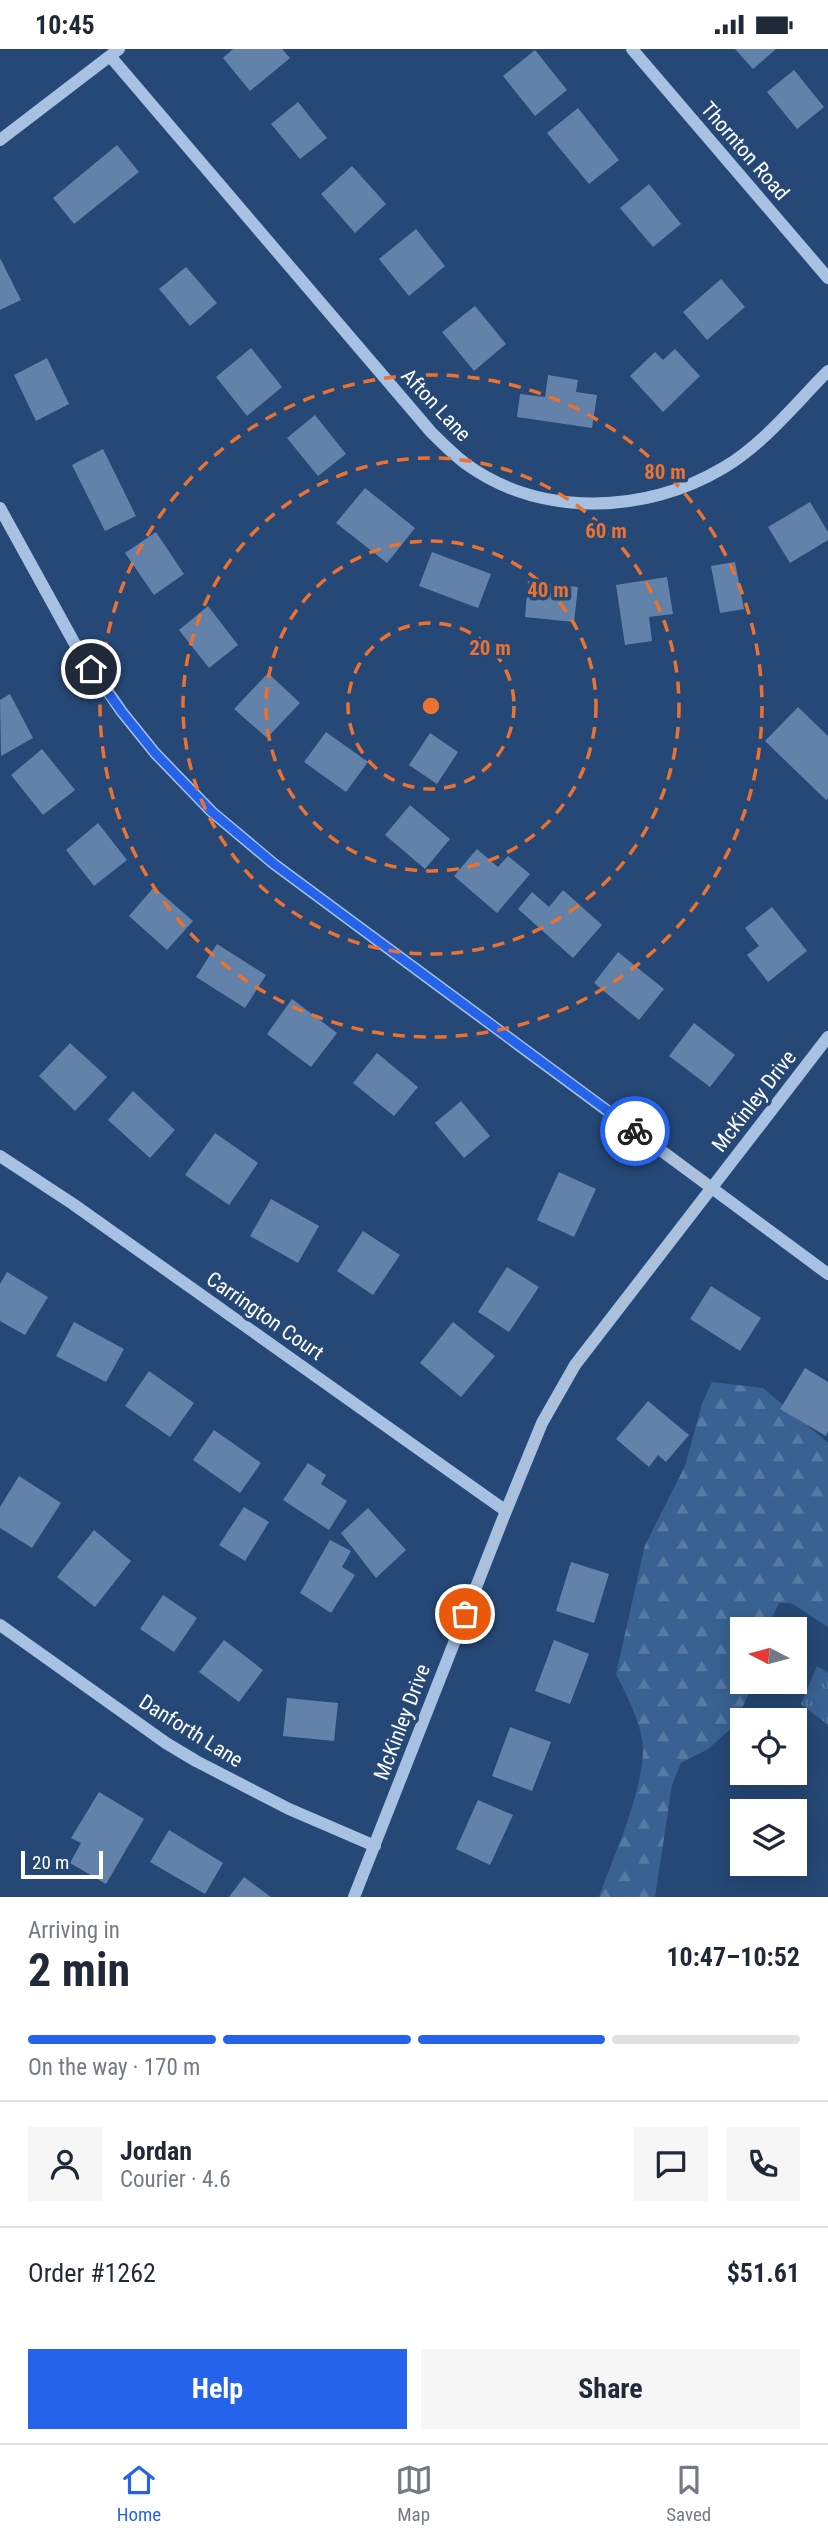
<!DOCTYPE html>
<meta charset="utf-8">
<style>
body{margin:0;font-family:"Roboto Condensed",sans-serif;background:#f6f6f7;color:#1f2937;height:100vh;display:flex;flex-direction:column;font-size:26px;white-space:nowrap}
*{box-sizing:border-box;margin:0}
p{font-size:23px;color:#747a83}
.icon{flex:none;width:38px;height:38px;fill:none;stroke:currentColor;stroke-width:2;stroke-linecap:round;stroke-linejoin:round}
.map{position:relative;height:1848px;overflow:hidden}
.panel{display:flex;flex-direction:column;background:#fff;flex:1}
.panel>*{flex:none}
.needle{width:46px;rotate:276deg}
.controls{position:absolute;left:730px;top:1568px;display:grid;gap:14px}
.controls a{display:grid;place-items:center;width:77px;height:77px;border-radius:0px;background:#fff;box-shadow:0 4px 18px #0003;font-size:35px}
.scale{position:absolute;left:21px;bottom:18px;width:82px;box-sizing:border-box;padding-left:7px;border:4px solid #fff;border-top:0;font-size:19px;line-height:24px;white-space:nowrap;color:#fff;-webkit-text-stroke:5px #264876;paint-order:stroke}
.pin{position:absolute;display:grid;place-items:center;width:60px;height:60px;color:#fff;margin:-30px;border:4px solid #fff;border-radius:50%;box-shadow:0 2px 7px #0007}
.courier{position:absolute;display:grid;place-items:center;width:70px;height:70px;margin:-35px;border:5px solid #2563eb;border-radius:50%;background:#fff;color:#222;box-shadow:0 2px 9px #0007}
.summary em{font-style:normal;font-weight:700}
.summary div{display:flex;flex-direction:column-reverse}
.summary{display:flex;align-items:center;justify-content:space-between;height:119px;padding:0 28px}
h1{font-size:46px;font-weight:700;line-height:52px}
.bar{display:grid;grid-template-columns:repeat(4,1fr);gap:10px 7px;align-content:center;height:84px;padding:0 28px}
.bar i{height:9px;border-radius:5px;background:#e0e1e3}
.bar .on{background:#2563eb}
.bar p{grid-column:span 4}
.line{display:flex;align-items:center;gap:18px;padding:0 28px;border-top:2px solid #e0e1e3}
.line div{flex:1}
.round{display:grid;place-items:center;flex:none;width:74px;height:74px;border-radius:0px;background:#f6f6f7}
.button{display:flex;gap:14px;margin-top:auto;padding:14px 28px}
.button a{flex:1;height:80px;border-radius:0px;background:#2563eb;color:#fff;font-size:28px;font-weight:700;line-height:80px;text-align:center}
.button a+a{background:#f6f6f7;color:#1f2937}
.status{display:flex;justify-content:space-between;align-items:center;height:49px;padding:0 35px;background:#fff;direction:ltr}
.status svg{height:19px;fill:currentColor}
.tabs{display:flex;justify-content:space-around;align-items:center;height:98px;border-top:2px solid #e0e1e3;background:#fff;font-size:19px;color:#747a83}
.tabs a{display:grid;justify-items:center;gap:4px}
.tabs .on{color:#2563eb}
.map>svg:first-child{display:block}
.grass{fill:url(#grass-tufts)}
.forest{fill:url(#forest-firs)}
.building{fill:#6282aa}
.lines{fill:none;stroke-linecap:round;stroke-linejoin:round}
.minor{stroke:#a6c1e2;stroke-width:12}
.done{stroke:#b3bfcf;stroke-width:7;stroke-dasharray:0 12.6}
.route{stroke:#2563eb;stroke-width:9}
.ring{fill:none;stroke:#eb7230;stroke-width:3.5;stroke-dasharray:12 9}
.labels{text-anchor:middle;stroke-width:7;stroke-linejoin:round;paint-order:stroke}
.street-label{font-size:21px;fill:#fff;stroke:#264876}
.centre{fill:#eb7230;stroke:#264876;stroke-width:3.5}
.ring-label{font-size:21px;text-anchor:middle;font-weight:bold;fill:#eb7230;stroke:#264876;stroke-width:7;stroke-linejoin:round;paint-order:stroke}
</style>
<div class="status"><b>10:45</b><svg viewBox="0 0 49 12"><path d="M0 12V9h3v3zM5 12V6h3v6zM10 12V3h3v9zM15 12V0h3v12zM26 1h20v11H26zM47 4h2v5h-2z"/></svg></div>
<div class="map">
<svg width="828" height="1848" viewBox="0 0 828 1848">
<defs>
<pattern id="grass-tufts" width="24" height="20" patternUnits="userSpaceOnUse" patternTransform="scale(1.75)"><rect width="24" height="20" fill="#396293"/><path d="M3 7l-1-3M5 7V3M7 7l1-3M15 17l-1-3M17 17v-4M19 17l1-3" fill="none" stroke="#577aa3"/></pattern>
<pattern id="forest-firs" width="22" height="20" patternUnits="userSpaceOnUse" patternTransform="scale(1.75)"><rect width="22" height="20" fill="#396293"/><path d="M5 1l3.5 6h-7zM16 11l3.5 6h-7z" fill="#577aa3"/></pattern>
</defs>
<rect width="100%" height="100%" fill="#264876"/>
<path class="grass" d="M817,1617L828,1624V1676L801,1655Z"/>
<path class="forest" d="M712,1333L763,1339L828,1394V1578L791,1554H779L767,1580H742V1633H754L734,1677L708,1700L681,1714L672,1736L655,1848H599C615,1803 641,1749 643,1702C644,1680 626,1644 616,1625L645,1496L685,1417L702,1355Z"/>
<path class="building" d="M233,0H282L290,9L250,42L223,9Z
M735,0H776L753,20Z
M535,1L567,41L535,67L503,27Z
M794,21L824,58L797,80L767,43Z
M298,53L327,89L300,110L271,75Z
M578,59L619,111L589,135L547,84Z
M117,96L139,123L74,175L53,149Z
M352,117L386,155L355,184L321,145Z
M649,135L681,175L653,198L620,159Z
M416,180L445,217L409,247L379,210Z
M0,209L21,251L0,261Z
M186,218L217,254L190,277L159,240Z
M721,230L745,258L707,291L683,263Z
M475,257L506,295L474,322L442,283Z
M251,299L282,338L247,367L216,328Z
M675,300L700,327L663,363L630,327L655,303L663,311Z
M47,309L69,355L36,372L14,326Z
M548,326L578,331L576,343L597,346L592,379L517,368L520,345L545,348Z
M315,366L346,405L318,427L287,389Z
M103,400L136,467L105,482L72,416Z
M365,439L415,479L387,514L336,474Z
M810,453L828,483V491L790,514L768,478Z
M156,483L184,525L154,546L125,504Z
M432,503L491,525L478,559L419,537Z
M735,513L744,560L720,564L711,517Z
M667,528L673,565L649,568L652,592L625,596L616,536Z
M528,532L578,538L574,573L525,568Z
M208,557L238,596L209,619L179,581Z
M268,624L300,654L267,689L234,660Z
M10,645L33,689L1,707L0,651Z
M798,658L828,687V749L826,751L765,692Z
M326,683L368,713L346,743L304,713Z
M430,684L458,703L437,735L409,716Z
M42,700L75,741L43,766L11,726Z
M410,756L450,790L425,820L385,786Z
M98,774L127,811L94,837L66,801Z
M477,800L498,818L508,807L530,825L497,864L454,827Z
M154,838L193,872L167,901L129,867Z
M563,841L602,876L573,909L518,860L532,843L549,858Z
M772,858L807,902L768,933L747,906L759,897L745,879Z
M217,895L266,926L245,959L196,928Z
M618,903L664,940L639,971L594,934Z
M292,950L337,984L311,1018L267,985Z
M694,974L735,1006L710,1038L669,1007Z
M70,994L107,1028L75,1062L39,1027Z
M377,1004L418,1038L394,1067L353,1034Z
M133,1042L175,1081L150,1109L108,1071Z
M461,1052L490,1087L464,1109L435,1074Z
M215,1084L258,1114L229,1156L185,1126Z
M559,1123L596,1140L574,1188L537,1171Z
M271,1150L319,1177L298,1214L250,1187Z
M363,1182L400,1206L373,1246L337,1222Z
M507,1218L539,1238L509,1283L478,1263Z
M7,1223L48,1248L25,1286L0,1272V1235Z
M711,1237L761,1269L740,1302L690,1270Z
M74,1273L124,1300L106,1333L56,1307Z
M453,1273L495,1307L461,1348L420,1314Z
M805,1319L828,1333V1382L826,1387L780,1360Z
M149,1322L194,1354L170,1388L125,1357Z
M648,1352L689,1386L666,1413L658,1406L649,1418L616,1390Z
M214,1381L261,1414L240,1444L193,1411Z
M308,1414L326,1426L321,1435L347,1452L329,1481L283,1451Z
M19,1427L61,1454L32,1499L0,1479V1458Z
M244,1458L269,1473L245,1512L219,1496Z
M368,1459L406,1501L376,1529L341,1484Z
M94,1481L131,1512L95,1558L57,1528Z
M330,1491L351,1502L342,1518L355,1526L331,1564L300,1544Z
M571,1513L609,1525L594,1574L556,1562Z
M163,1546L197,1569L174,1603L140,1580Z
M224,1591L263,1621L239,1653L199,1623Z
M554,1591L589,1605L570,1655L535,1642Z
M287,1649L338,1654L334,1692L283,1687Z
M510,1678L551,1693L532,1742L492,1727Z
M99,1743L144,1770L106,1835L70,1814L81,1794L71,1789Z
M478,1751L513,1766L490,1816L456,1800Z
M169,1781L223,1814L205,1845L150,1813Z
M244,1828L271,1848H229Z"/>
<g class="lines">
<path class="minor" d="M632,0L828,229
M110,7L431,383C442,394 454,406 466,415C541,469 646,465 723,419C763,396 795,355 828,322
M0,91L119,0
M0,459L76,597L122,663L155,704L212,763L274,815L828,1225
M0,1107L73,1155L506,1462
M0,1576L166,1694L196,1712L289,1760L375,1797
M354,1848L506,1462L542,1374L575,1316L828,988"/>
</g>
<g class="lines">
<path class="done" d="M465,1565L542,1374L575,1316L711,1138L635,1082"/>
<path class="route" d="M91,620L122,663L155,704L212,763L274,815L635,1082"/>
</g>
<g class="ring">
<circle cx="431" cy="657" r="83"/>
<circle cx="431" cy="657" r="165"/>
<circle cx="431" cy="657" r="248"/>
<circle cx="431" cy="657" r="331"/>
</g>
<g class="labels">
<g class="street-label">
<text transform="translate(745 102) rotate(49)" y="7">Thornton Road</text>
<text transform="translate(436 356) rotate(47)" y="7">Afton Lane</text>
<text transform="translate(754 1052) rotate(-52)" y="7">McKinley Drive</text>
<text transform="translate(265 1267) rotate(35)" y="7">Carrington Court</text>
<text transform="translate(402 1673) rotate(-69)" y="7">McKinley Drive</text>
<text transform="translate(191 1682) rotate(32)" y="7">Danforth Lane</text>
</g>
</g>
<circle cx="431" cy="657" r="10" class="centre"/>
<g class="ring-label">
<text x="665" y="430">80 m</text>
<text x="606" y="489">60 m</text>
<text x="548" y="548">40 m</text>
<text x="490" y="606">20 m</text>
</g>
</svg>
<div class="controls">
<a><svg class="needle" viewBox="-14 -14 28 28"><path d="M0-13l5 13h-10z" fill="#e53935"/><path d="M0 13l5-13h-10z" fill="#747a83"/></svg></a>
<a><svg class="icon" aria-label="locate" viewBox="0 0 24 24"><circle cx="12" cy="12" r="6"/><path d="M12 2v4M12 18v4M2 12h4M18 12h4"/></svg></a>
<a><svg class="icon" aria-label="layers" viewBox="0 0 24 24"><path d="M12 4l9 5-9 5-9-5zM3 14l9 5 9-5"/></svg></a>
</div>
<div class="scale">20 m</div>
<div class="pin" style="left:465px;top:1565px;background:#ea580c"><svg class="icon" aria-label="bag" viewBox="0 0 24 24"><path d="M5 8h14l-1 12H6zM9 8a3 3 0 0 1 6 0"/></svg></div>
<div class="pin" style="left:91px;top:620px;background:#1f2937"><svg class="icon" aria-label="home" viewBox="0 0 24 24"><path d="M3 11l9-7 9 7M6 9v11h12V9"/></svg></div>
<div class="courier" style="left:635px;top:1082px"><svg class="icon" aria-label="bike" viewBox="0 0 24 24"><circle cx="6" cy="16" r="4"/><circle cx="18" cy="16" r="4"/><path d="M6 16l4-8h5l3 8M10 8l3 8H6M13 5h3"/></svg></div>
</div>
<section class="panel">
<div class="summary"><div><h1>2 min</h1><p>Arriving in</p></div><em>10:47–10:52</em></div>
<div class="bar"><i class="on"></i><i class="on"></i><i class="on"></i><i></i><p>On the way · 170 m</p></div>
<div class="line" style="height:126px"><a class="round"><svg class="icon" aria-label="person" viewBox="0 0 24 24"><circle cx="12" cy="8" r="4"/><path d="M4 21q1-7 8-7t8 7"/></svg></a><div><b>Jordan</b><p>Courier · 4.6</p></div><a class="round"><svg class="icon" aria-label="chat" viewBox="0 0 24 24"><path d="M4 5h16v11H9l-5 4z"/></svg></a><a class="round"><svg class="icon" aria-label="phone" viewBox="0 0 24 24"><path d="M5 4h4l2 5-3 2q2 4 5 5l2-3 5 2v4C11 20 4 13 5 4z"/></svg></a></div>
<div class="line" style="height:91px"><div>Order #1262</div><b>$51.61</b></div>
<div class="button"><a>Help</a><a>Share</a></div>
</section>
<nav class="tabs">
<a class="on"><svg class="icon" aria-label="home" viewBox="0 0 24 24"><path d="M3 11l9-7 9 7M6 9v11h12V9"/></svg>Home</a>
<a><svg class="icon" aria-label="map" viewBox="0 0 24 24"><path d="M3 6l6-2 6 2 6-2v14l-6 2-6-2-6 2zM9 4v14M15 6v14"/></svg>Map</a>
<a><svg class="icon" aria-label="saved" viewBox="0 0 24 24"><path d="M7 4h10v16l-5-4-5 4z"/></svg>Saved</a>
</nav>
